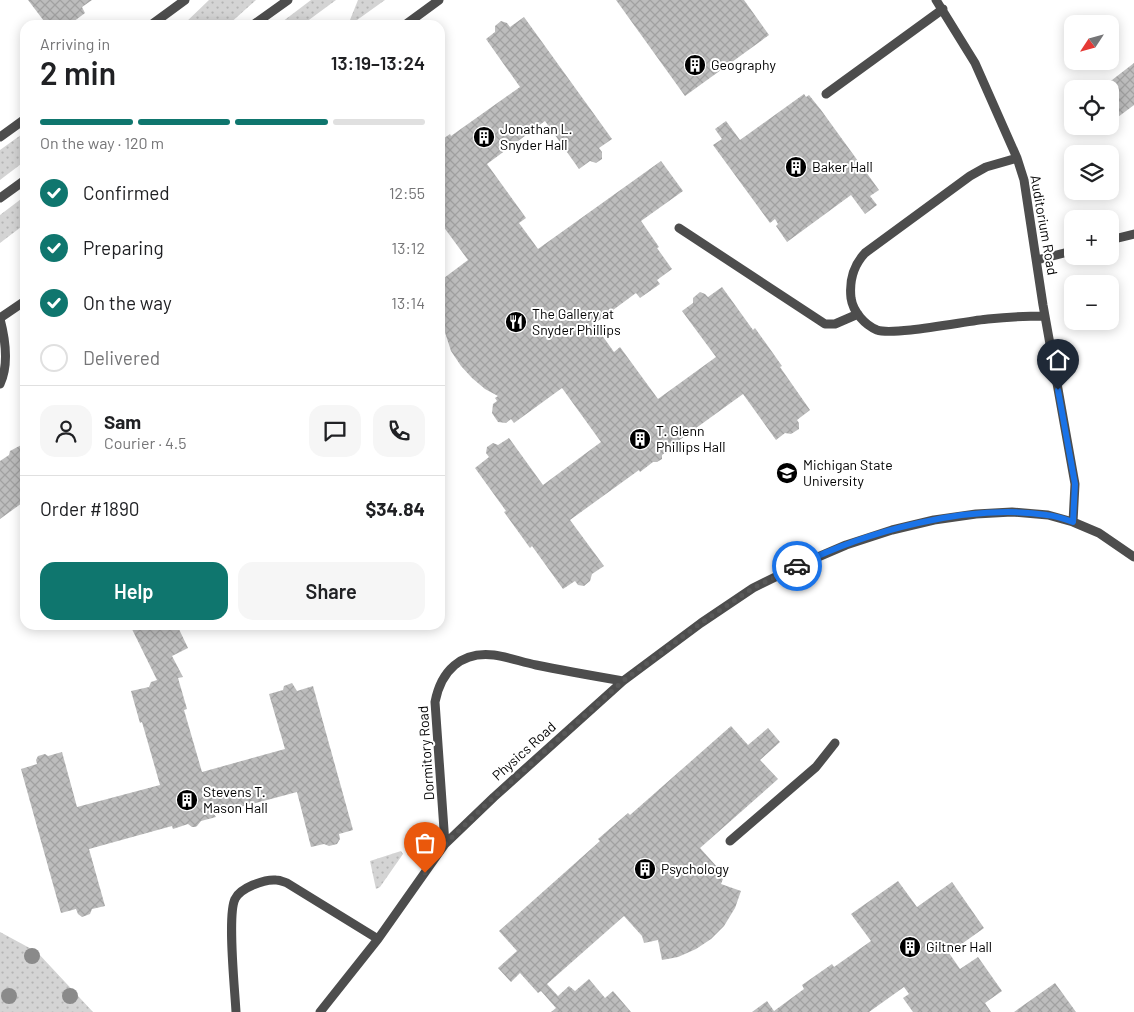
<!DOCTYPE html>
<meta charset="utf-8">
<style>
body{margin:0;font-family:Barlow,sans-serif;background:#f6f6f6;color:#202124;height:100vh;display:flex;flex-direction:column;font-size:19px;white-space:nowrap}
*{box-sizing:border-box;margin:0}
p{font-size:16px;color:#757577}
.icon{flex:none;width:28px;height:28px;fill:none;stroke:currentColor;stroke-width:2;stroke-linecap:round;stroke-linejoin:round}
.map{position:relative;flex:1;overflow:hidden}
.drawer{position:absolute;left:20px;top:20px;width:425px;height:610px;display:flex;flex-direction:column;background:#fff;border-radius:15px;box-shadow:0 2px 12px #0003}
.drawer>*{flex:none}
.needle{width:32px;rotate:234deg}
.tools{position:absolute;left:1064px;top:15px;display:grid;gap:10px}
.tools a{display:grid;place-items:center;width:55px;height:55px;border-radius:10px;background:#fff;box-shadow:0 2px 12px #0003;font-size:25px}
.pin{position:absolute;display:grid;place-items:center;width:42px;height:42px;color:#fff;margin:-51px -21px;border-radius:50% 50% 50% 0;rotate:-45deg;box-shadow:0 0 5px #0007}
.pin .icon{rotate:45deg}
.courier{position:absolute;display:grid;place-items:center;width:50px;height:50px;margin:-25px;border:4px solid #1a73e8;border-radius:50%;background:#fff;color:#222;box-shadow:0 1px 6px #0007}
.headline em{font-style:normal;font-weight:600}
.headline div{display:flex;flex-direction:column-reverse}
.headline{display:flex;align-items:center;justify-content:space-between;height:85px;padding:0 20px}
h1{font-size:32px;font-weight:600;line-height:38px}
.bar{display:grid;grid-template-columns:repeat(4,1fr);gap:8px 5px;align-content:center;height:60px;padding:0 20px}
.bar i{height:6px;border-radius:4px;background:#e0e0e0}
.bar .selected{background:#0f766e}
.bar p{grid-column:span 4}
.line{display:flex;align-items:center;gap:12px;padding:0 20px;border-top:1px solid #e0e0e0}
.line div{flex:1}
.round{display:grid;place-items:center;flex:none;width:52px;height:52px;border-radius:15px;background:#f6f6f6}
ol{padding:0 20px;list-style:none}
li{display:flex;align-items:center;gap:15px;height:55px}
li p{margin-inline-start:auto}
li .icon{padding:5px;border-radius:50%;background:#0f766e;color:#fff;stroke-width:4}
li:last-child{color:#757577}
li i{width:28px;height:28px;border:2px solid #e0e0e0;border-radius:50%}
.action{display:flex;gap:10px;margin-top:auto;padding:10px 20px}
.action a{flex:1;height:58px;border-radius:15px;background:#0f766e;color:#fff;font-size:20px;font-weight:600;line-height:58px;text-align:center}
.action a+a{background:#f6f6f6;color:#202124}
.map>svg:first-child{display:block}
.grass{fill:url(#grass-dots)}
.building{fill:url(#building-cross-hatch)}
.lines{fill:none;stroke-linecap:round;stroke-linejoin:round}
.minor{stroke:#4d4d4d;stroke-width:9}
.tree{fill:#8a8a8a}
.done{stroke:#595959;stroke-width:5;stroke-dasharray:0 9}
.route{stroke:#1a73e8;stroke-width:6}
.labels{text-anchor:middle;stroke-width:4;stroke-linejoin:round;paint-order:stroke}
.poi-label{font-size:14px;fill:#000;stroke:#fff;text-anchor:start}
.street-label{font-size:14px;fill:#000;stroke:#fff}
</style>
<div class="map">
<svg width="1134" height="1012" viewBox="0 0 1134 1012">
<defs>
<pattern id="grass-dots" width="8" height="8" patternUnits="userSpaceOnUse" patternTransform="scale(1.25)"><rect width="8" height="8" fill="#d4d4d4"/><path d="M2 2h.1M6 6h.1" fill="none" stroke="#b4b4b4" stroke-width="1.8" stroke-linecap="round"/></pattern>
<pattern id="building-cross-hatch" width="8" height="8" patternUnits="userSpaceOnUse" patternTransform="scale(1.25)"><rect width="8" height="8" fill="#bdbdbd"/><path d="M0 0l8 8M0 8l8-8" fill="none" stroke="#a1a1a1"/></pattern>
</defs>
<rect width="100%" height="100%" fill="#fff"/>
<path class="grass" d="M209,0H256L228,25H183Z
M311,0H336L302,25H278Z
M358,0H385L357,20L360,25H348Z
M25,132V161L0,180V150Z
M25,196V224L0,243V215Z
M401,851L403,854L380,887L376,889L370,861Z
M0,932L37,952L93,1012H0Z"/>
<path class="building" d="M28,0H92L82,7L85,13L69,25H47Z
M616,0H744L769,35L685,96Z
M524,17L612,139L599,148L602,152V159L596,163L590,161L579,169L545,121L487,164L526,218L519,223L530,238L538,249L661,161L683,191L641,221L659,247L657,248L672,269L657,280L660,284L640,298L636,293L594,324L614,352L620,347L658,399L716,357L682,311L693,303V298L700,292L705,294L708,297L722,287L753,330L755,328L782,366L780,367L810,410L797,420L799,423V429L791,434L785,433L776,440L743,394L674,444L675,445L662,455V459L657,462H653L640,472L639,470L570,520L604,566L592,574L590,581L584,586L578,585L575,581L563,589L532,546L530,548L504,512L506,511L475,468L489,457L486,453L487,447L493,443L498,445L509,438L543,485L601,442L562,388L514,423L511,419L506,423L498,422L492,413L493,404L497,401L495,398L498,396L485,389L472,378L461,366L451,351L440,317V281L468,260L440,222V141L450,134L451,136L520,87L486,39L495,32V26L501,21L507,23L510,27Z
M1134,63V105L1110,123V89H1091L1097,84H1101L1103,87Z
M804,94L806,97L809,95L821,110L879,190L870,196L877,205L865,214L851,195L787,242L776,226L778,224L775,219L770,223L713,145L722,139L715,129L726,121L740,140Z
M25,443V507L22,503L0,519V461L9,455L10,451Z
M130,625H177L188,648L172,656L183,677L178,678L187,709L184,710L202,772L285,749L269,694L283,690L284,686L292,683L297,691L313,686L353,830L339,834L340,839L337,844L329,846L324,844L311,847L297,792L214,814L216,817L201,821L197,826L195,827H192L188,824L173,829L172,826L89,849L105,906L92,909L90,914L82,917L78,914L76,909L61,913L21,769L37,764L36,760L38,756L45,754L48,756L62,752L77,807L160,785L142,722L140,723L131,691L149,687L151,682L157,680Z
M731,726L748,745L768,728L780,742L760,760L778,779L700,848L718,868L726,871L721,884L741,891L735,908L724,926L711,939L696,949L678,957L662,960L658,940L644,943L642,936L624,916L547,984L558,996L569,986L575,991L589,979L605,998L613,991L631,1012H551L556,1008L541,991L538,993L520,973L511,982L498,968L517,951L499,931L600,841L598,839L628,813L630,815Z
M898,881L917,907L952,882L984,928L949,953L960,969L978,957L1002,991L985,1003L991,1012H913L903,998L909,994L904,987L869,1012H752L767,1001L774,1011L804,989L802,985L832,964L834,967L871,941L851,914Z
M1055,983L1076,1012H1014Z"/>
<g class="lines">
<path class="minor" d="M936,0L975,63L1017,158L1024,180L1043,305L1075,484L1073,522
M151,25L185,0
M253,25L288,0
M405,25L439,0
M826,94L943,9
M0,137L25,119
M1017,158L986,167L970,176L865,253C853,266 849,280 851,298C853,312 865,325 877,330C893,336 966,321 988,319C1007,317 1026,316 1045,316
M0,198L25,180
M679,228L825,324H835L858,314
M1110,240L1134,234
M1037,260L1072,251
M0,318L25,301
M0,319C5,338 9,365 0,384
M730,841L816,767L835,743
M445,844L435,702C441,671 461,651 494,655C508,657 522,662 536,665C565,671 594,676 623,681
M236,1012C235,991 227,915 235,899C240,888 264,879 276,880C280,880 284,882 287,883L378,939
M320,1012L378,939L445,844L494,797L623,681L701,623L753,588L804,563L846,545L892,530L934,520L976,514L1012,512L1048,515L1073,522L1099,533L1134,557"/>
</g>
<g class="tree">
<circle cx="32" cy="956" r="8"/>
<circle cx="9" cy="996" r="8"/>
<circle cx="70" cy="996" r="8"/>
</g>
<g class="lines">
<path class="done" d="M425,873L445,844L494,797L623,681L701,623L753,588L797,566"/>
<path class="route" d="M797,566C866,531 970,503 1047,515C1056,516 1065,519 1073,522L1075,484L1058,390"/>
</g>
<defs>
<g id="building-disc" transform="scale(1.125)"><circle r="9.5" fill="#000" stroke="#fff"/><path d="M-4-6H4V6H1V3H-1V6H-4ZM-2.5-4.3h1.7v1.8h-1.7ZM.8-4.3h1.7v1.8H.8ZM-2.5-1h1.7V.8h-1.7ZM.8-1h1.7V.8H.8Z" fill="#fff"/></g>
<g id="restaurant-disc" transform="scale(1.125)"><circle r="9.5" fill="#000" stroke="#fff"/><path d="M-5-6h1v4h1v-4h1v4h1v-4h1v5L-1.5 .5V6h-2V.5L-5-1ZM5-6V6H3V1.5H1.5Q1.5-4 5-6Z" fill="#fff"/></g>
<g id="university-disc" transform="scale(1.125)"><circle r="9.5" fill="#000" stroke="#fff"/><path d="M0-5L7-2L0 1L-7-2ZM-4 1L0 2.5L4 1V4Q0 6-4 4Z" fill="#fff"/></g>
</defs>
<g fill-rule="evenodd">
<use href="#building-disc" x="695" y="65"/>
<use href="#building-disc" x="484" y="137"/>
<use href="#building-disc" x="796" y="167"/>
<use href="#restaurant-disc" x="516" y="322"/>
<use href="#building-disc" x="640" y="439"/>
<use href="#university-disc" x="787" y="473"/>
<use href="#building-disc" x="187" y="800"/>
<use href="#building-disc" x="645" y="869"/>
<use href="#building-disc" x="910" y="947"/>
</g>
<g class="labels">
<g class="poi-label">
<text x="711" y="70">Geography</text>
<text x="500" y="134">Jonathan L.<tspan x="500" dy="16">Snyder Hall</tspan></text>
<text x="812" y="172">Baker Hall</text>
<text x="532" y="319">The Gallery at<tspan x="532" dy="16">Snyder Phillips</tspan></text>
<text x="656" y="436">T. Glenn<tspan x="656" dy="16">Phillips Hall</tspan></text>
<text x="803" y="470">Michigan State<tspan x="803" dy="16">University</tspan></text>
<text x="203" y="797">Stevens T.<tspan x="203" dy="16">Mason Hall</tspan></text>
<text x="661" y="874">Psychology</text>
<text x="926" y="952">Giltner Hall</text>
</g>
<g class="street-label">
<text transform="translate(1044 225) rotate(80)" y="5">Auditorium Road</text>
<text transform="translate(524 751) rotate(-42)" y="5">Physics Road</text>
<text transform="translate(426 753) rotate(-94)" y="5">Dormitory Road</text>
</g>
</g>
</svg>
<div class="tools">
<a><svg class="needle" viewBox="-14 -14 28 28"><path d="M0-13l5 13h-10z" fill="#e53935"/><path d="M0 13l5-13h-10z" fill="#757577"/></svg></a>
<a><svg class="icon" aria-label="locate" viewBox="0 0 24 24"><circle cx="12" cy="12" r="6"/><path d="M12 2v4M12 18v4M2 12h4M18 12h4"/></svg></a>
<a><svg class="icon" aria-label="layers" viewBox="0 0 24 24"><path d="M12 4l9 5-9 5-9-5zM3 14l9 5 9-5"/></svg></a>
<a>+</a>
<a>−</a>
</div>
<div class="pin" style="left:425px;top:873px;background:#ea580c"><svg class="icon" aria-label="bag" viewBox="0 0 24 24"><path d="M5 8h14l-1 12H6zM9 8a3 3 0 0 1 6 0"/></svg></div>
<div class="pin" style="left:1058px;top:390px;background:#1f2937"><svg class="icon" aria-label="home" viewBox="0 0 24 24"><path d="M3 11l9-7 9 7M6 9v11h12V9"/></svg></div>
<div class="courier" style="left:797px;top:566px"><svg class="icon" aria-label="car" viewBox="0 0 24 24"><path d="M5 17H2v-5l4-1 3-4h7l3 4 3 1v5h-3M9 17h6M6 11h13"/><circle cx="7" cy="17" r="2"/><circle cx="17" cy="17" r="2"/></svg></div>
<section class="drawer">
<div class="headline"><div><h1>2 min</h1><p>Arriving in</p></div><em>13:19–13:24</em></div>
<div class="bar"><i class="selected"></i><i class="selected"></i><i class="selected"></i><i></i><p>On the way · 120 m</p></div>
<ol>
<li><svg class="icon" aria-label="check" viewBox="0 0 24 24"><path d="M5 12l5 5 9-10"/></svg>Confirmed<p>12:55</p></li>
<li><svg class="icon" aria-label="check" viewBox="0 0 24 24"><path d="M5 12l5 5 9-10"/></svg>Preparing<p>13:12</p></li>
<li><svg class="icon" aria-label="check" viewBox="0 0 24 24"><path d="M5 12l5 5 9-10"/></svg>On the way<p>13:14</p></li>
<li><i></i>Delivered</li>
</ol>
<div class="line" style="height:90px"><a class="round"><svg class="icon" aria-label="person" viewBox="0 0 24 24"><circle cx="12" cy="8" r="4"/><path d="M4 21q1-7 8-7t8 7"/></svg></a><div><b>Sam</b><p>Courier · 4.5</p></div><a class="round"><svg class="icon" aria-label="chat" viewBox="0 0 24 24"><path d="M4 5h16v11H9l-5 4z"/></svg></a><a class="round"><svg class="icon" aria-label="phone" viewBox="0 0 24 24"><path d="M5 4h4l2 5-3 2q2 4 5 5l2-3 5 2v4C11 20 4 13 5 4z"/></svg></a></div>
<div class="line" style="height:65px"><div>Order #1890</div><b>$34.84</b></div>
<div class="action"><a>Help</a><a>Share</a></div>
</section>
</div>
